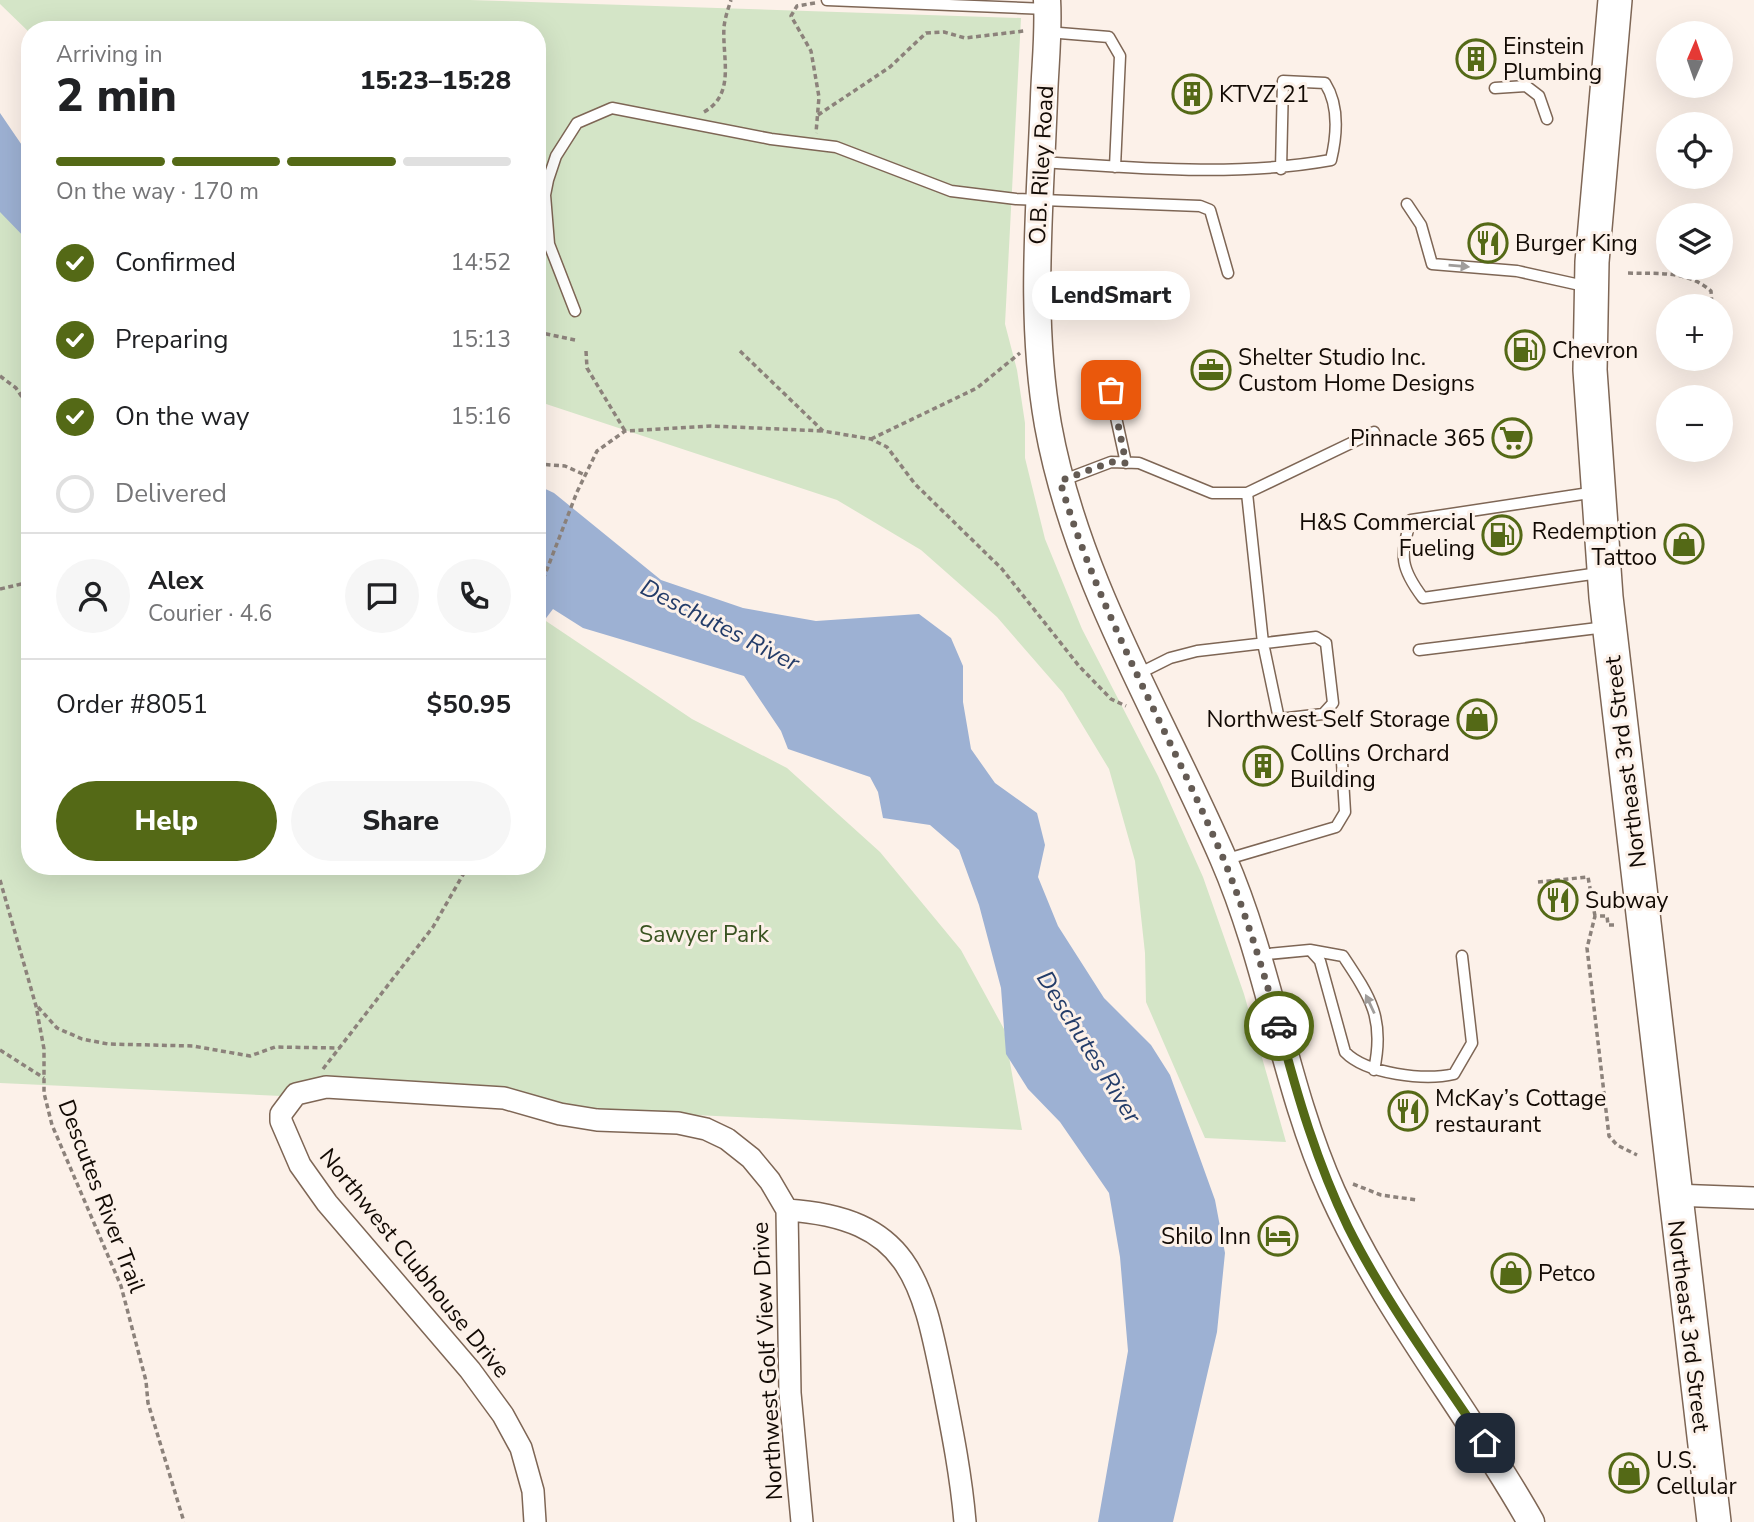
<!DOCTYPE html>
<meta charset="utf-8">
<style>
body{margin:0;font-family:"Nunito Sans",sans-serif;background:#f6f6f6;color:#202124;height:100vh;display:flex;flex-direction:column;font-size:26px;white-space:nowrap}
*{box-sizing:border-box;margin:0}
p{font-size:23px;color:#757577}
.icon{flex:none;width:38px;height:38px;fill:none;stroke:currentColor;stroke-width:2;stroke-linecap:round;stroke-linejoin:round}
.map{position:relative;flex:1;overflow:hidden}
.panel{position:absolute;left:21px;top:21px;width:525px;height:854px;display:flex;flex-direction:column;background:#fff;border-radius:28px;box-shadow:0 7px 28px #0002}
.panel>*{flex:none}
.needle{width:46px;rotate:2deg}
.fabs{position:absolute;left:1656px;top:21px;display:grid;gap:14px}
.fabs a{display:grid;place-items:center;width:77px;height:77px;border-radius:50%;background:#fff;box-shadow:0 7px 28px #0002;font-size:35px}
.pin{position:absolute;display:grid;place-items:center;width:60px;height:60px;color:#fff;margin:-30px;border-radius:14px;box-shadow:0 4px 10px #0006}
.courier{position:absolute;display:grid;place-items:center;width:70px;height:70px;margin:-35px;border:5px solid #546916;border-radius:50%;background:#fff;color:#222;box-shadow:0 2px 9px #0007}
.bubble{position:absolute;height:49px;border-radius:24px;background:#fff;box-shadow:0 7px 28px #0002;font-size:23px;font-weight:800;line-height:49px;text-align:center}
.summary em{font-style:normal;font-weight:800}
.summary div{display:flex;flex-direction:column-reverse}
.summary{display:flex;align-items:center;justify-content:space-between;height:119px;padding:0 35px}
h1{font-size:46px;font-weight:800;line-height:52px}
.bar{display:grid;grid-template-columns:repeat(4,1fr);gap:10px 7px;align-content:center;height:84px;padding:0 35px}
.bar i{height:9px;border-radius:5px;background:#e0e0e0}
.bar .current{background:#546916}
.bar p{grid-column:span 4}
.line{display:flex;align-items:center;gap:18px;padding:0 35px;border-top:2px solid #e0e0e0}
.line div{flex:1}
.round{display:grid;place-items:center;flex:none;width:74px;height:74px;border-radius:37px;background:#f6f6f6}
ol{padding:0 35px;list-style:none}
li{display:flex;align-items:center;gap:21px;height:77px}
li p{margin-inline-start:auto}
li .icon{padding:7px;border-radius:50%;background:#546916;color:#fff;stroke-width:4}
li:last-child{color:#757577}
li i{width:38px;height:38px;border:4px solid #e0e0e0;border-radius:50%}
.cta{display:flex;gap:14px;margin-top:auto;padding:14px 35px}
.cta a{flex:1;height:80px;border-radius:42px;background:#546916;color:#fff;font-size:28px;font-weight:800;line-height:80px;text-align:center}
.cta a+a{background:#f6f6f6;color:#202124}
.map>svg:first-child{display:block}
.green{fill:#d4e5c7}
.water{fill:#9db1d3}
.lines{fill:none;stroke-linecap:round;stroke-linejoin:round}
.service-casing{stroke:#7e6655;stroke-width:13}
.minor-casing{stroke:#7e6655;stroke-width:24}
.tertiary-casing{stroke:#7e6655;stroke-width:29}
.primary-casing{stroke:#7e6655;stroke-width:36}
.path{stroke:#8c827b;stroke-width:3.5;stroke-dasharray:5 3.5;stroke-linecap:butt}
.service{stroke:#fff;stroke-width:10}
.minor{stroke:#fff;stroke-width:21}
.tertiary{stroke:#fff;stroke-width:26}
.primary{stroke:#fff;stroke-width:33}
.oneway{fill:#a09d9b}
.done{stroke:#645b54;stroke-width:7;stroke-dasharray:0 12.6}
.route{stroke:#546916;stroke-width:9}
.labels{text-anchor:middle;stroke-width:6;stroke-linejoin:round;paint-order:stroke}
.poi-label{font-size:23px;fill:#120a04;stroke:#fcf1e9;text-anchor:start}
.street-label{font-size:23px;fill:#120a04;stroke:#fcf1e9}
.park-label{font-size:23px;fill:#395320;stroke:#fcf1e9}
.water-label{font-size:24px;font-style:italic;fill:#233c69;stroke:#fcf1e9}
</style>
<div class="map">
<svg width="1754" height="1522" viewBox="0 0 1754 1522">
<rect width="100%" height="100%" fill="#fcf1e9"/>
<path class="green" d="M0,0H470L1021,18L1005,324L1017,370L1025,423V458L1045,539L1082,629L1158,776L1203,877L1244,994L1286,1142L1205,1138L1146,1002L1145,953L1135,861L1109,769L1063,693L997,617L921,550L837,500L537,401V30H30V33L0,4Z
M0,189L30,238V866H537V615L692,719L787,768L880,852L961,950L1004,1029L1022,1130L0,1083Z"/>
<path class="water" d="M0,113L30,157V243L0,212Z
M537,485L554,493L661,580L743,608L816,621L919,614L951,638L963,666V702L971,749L995,783L1037,813L1045,845L1038,877L1058,926L1104,998L1151,1045L1170,1075L1215,1200L1225,1253L1217,1332L1173,1522H1098L1128,1351L1120,1257L1109,1193L1060,1122L1028,1089L1006,1054L1001,988L979,905L959,850L930,825L883,818L878,792L870,777L788,749L781,731L744,676L583,628L553,609L537,630Z"/>
<g class="lines">
<g class="service-casing">
<path id="service" d="M827,0L1047,9
M1047,32L1109,37L1120,56L1115,167
M1495,88L1526,86L1539,96L1547,119
M1042,162C1137,168 1237,177 1331,160C1337,135 1339,105 1325,83L1283,81L1281,169
M1407,204L1421,225L1432,264L1517,271L1589,287
M575,311L549,244L545,195L548,180L556,156L577,123L612,108L771,139L836,147L951,191L1016,199L1200,206L1210,210L1228,273
M1110,390L1126,463
M1061,481L1111,462L1139,463L1212,493H1247L1374,432
M1596,492L1411,520C1399,556 1401,569 1423,598L1599,573
M1419,650L1606,627
M1136,675L1170,658L1197,651L1316,637L1326,643L1333,703L1323,714L1279,719L1263,643L1247,493
M1224,860L1336,827L1345,812L1342,762
M1310,950L1320,961L1345,1052C1366,1074 1425,1081 1454,1074L1472,1043L1462,956
M1258,955L1310,950L1343,956C1371,998 1385,1019 1374,1070"/>
</g>
<g class="minor-casing">
<path id="minor" d="M1673,1195L1754,1198
M787,1210C909,1218 922,1279 943,1384C952,1430 961,1475 965,1522
M535,1522L533,1491L521,1448L503,1415L470,1370L327,1203L300,1165L281,1121V1114L296,1094L326,1087L504,1098L560,1114L597,1120L678,1123L706,1129L727,1139L751,1158L770,1181L787,1210L790,1393L802,1522"/>
</g>
<g class="tertiary-casing">
<path id="tertiary" d="M1047,0C1049,33 1045,66 1044,98C1040,208 1029,317 1048,425C1076,580 1161,715 1223,858C1270,966 1284,1085 1332,1192C1385,1310 1468,1410 1531,1522"/>
</g>
<g class="primary-casing">
<path id="primary" d="M1615,0L1592,262L1590,370L1606,597L1714,1522"/>
</g>
<path class="path" d="M815,3L797,6L791,16L811,51L819,97L816,133
M704,112C736,94 722,58 724,27C725,18 728,9 731,0
M818,115L890,67L926,33L944,32L965,38L1024,31
M1628,273C1658,274 1687,270 1711,291L1712,306
M537,332L575,340
M586,351L587,368L625,431
M740,351L823,431L871,439L887,447L915,484L1002,569L1079,666L1111,699L1126,706
M0,376L16,388L30,409
M871,439L977,388L1020,353
M537,464L565,466L585,475
M0,589L30,582
M537,595L577,492L597,451L625,431L711,426L823,431
M0,880L36,1006L44,1049V1093L52,1125L121,1286L146,1381L148,1403L184,1522
M1538,882L1588,877L1595,916
M1614,925H1608L1607,916H1595L1587,948L1609,1136L1617,1145L1637,1155
M38,1007L57,1028L82,1039L108,1044L193,1046L250,1056L275,1047L340,1048
M0,1050L44,1078
M323,1069L433,927L468,866
M1353,1184L1381,1195L1417,1200"/>
<use href="#service" class="service"/>
<use href="#minor" class="minor"/>
<use href="#tertiary" class="tertiary"/>
<use href="#primary" class="primary"/>
</g>
<defs><path id="oneway-solid" d="M-6-.8H1V-3.2L6.5 0L1 3.2V.8H-6Z" transform="scale(1.75)"/></defs>
<g class="oneway">
<use href="#oneway-solid" transform="translate(1459 266) rotate(5)"/>
<use href="#oneway-solid" transform="translate(1370 1004) rotate(-115)"/>
</g>
<g class="lines">
<path class="done" d="M1111,390L1126,463L1111,462L1060,481C1099,615 1170,733 1224,860C1246,914 1263,970 1279,1026"/>
<path class="route" d="M1279,1026C1297,1095 1317,1163 1348,1227C1386,1303 1438,1372 1485,1443"/>
</g>
<defs>
<g id="building-ring" transform="scale(2.0125)"><circle r="9.5" fill="#fcf1e9" stroke="#546916" stroke-width="1.5"/><path d="M-4-6H4V6H1V3H-1V6H-4ZM-2.5-4.3h1.7v1.8h-1.7ZM.8-4.3h1.7v1.8H.8ZM-2.5-1h1.7V.8h-1.7ZM.8-1h1.7V.8H.8Z" fill="#546916"/></g>
<g id="restaurant-ring" transform="scale(2.0125)"><circle r="9.5" fill="#fcf1e9" stroke="#546916" stroke-width="1.5"/><path d="M-5-6h1v4h1v-4h1v4h1v-4h1v5L-1.5 .5V6h-2V.5L-5-1ZM5-6V6H3V1.5H1.5Q1.5-4 5-6Z" fill="#546916"/></g>
<g id="fuel-ring" transform="scale(2.0125)"><circle r="9.5" fill="#fcf1e9" stroke="#546916" stroke-width="1.5"/><path d="M-5.5-6h7V0h2V4h1.3V-2.5L3-4.5l.8-.8L6-3V5H2.5V1h-1V6h-7ZM-4.2-4.7v3.2H.2V-4.7Z" fill="#546916"/></g>
<g id="office-ring" transform="scale(2.0125)"><circle r="9.5" fill="#fcf1e9" stroke="#546916" stroke-width="1.5"/><path d="M-6-3h4V-5.5h4V-3h4V5H-6ZM-1-4.5V-3h2v-1.5ZM-6 0V1H6V0Z" fill="#546916"/></g>
<g id="supermarket-ring" transform="scale(2.0125)"><circle r="9.5" fill="#fcf1e9" stroke="#546916" stroke-width="1.5"/><path d="M-6-5.5h2.5l.6 2H6L4.5 2H-2.5L-4.4-4H-6ZM-1.5 3.2a1.3 1.3 0 1 0 .1 0ZM3 3.2a1.3 1.3 0 1 0 .1 0Z" fill="#546916"/></g>
<g id="shop-ring" transform="scale(2.0125)"><circle r="9.5" fill="#fcf1e9" stroke="#546916" stroke-width="1.5"/><path d="M-5-2.5h2.3a2.7 3.5 0 0 1 5.4 0H5L5.5 6h-11ZM-1.5-2.5h3a1.5 2.3 0 0 0-3 0Z" fill="#546916"/></g>
<g id="hotel-ring" transform="scale(2.0125)"><circle r="9.5" fill="#fcf1e9" stroke="#546916" stroke-width="1.5"/><path d="M-6-4.5h1.5V1H6V5H4.5V3h-9V5H-6ZM-4 0a1.8 1.8 0 1 1 3.6 0ZM.5 0V-2.5h3Q6-2.5 6 0Z" fill="#546916"/></g>
</defs>
<g fill-rule="evenodd">
<use href="#building-ring" x="1476" y="59"/>
<use href="#building-ring" x="1192" y="94"/>
<use href="#restaurant-ring" x="1488" y="243"/>
<use href="#fuel-ring" x="1525" y="350"/>
<use href="#office-ring" x="1211" y="370"/>
<use href="#supermarket-ring" x="1512" y="438"/>
<use href="#fuel-ring" x="1502" y="535"/>
<use href="#shop-ring" x="1684" y="544"/>
<use href="#shop-ring" x="1477" y="719"/>
<use href="#building-ring" x="1263" y="766"/>
<use href="#restaurant-ring" x="1558" y="900"/>
<use href="#restaurant-ring" x="1408" y="1111"/>
<use href="#hotel-ring" x="1278" y="1236"/>
<use href="#shop-ring" x="1511" y="1273"/>
<use href="#shop-ring" x="1629" y="1473"/>
</g>
<g class="labels">
<g class="poi-label">
<text x="1503" y="54">Einstein<tspan x="1503" dy="26">Plumbing</tspan></text>
<text x="1219" y="102">KTVZ 21</text>
<text x="1515" y="251">Burger King</text>
<text x="1552" y="358">Chevron</text>
<text x="1238" y="365">Shelter Studio Inc.<tspan x="1238" dy="26">Custom Home Designs</tspan></text>
<text x="1485" y="446" text-anchor="end">Pinnacle 365</text>
<text x="1475" y="530" text-anchor="end">H&amp;S Commercial<tspan x="1475" dy="26">Fueling</tspan></text>
<text x="1657" y="539" text-anchor="end">Redemption<tspan x="1657" dy="26">Tattoo</tspan></text>
<text x="1450" y="727" text-anchor="end">Northwest Self Storage</text>
<text x="1290" y="761">Collins Orchard<tspan x="1290" dy="26">Building</tspan></text>
<text x="1585" y="908">Subway</text>
<text x="1435" y="1106">McKay’s Cottage<tspan x="1435" dy="26">restaurant</tspan></text>
<text x="1251" y="1244" text-anchor="end">Shilo Inn</text>
<text x="1538" y="1281">Petco</text>
<text x="1656" y="1468">U.S.<tspan x="1656" dy="26">Cellular</tspan></text>
</g>
<g class="street-label">
<text transform="translate(1041 165) rotate(-87)" y="8">O.B. Riley Road</text>
<text transform="translate(1625 762) rotate(-97)" y="8">Northeast 3rd Street</text>
<text transform="translate(102 1196) rotate(69)" y="8">Descutes River Trail</text>
<text transform="translate(415 1263) rotate(51)" y="8">Northwest Clubhouse Drive</text>
<text transform="translate(1689 1326) rotate(83)" y="8">Northeast 3rd Street</text>
<text transform="translate(767 1361) rotate(-93)" y="8">Northwest Golf View Drive</text>
</g>
<g class="park-label">
<text x="704" y="942">Sawyer Park</text>
</g>
<g class="water-label">
<text transform="translate(720 625) rotate(27)" y="8">Deschutes River</text>
<text transform="translate(1089 1047) rotate(58)" y="8">Deschutes River</text>
</g>
</g>
</svg>
<div class="fabs">
<a><svg class="needle" viewBox="-14 -14 28 28"><path d="M0-13l5 13h-10z" fill="#e53935"/><path d="M0 13l5-13h-10z" fill="#757577"/></svg></a>
<a><svg class="icon" aria-label="locate" viewBox="0 0 24 24"><circle cx="12" cy="12" r="6"/><path d="M12 2v4M12 18v4M2 12h4M18 12h4"/></svg></a>
<a><svg class="icon" aria-label="layers" viewBox="0 0 24 24"><path d="M12 4l9 5-9 5-9-5zM3 14l9 5 9-5"/></svg></a>
<a>+</a>
<a>−</a>
</div>
<div class="pin" style="left:1111px;top:390px;background:#ea580c"><svg class="icon" aria-label="bag" viewBox="0 0 24 24"><path d="M5 8h14l-1 12H6zM9 8a3 3 0 0 1 6 0"/></svg></div>
<div class="pin" style="left:1485px;top:1443px;background:#1f2937"><svg class="icon" aria-label="home" viewBox="0 0 24 24"><path d="M3 11l9-7 9 7M6 9v11h12V9"/></svg></div>
<div class="courier" style="left:1279px;top:1026px"><svg class="icon" aria-label="car" viewBox="0 0 24 24"><path d="M5 17H2v-5l4-1 3-4h7l3 4 3 1v5h-3M9 17h6M6 11h13"/><circle cx="7" cy="17" r="2"/><circle cx="17" cy="17" r="2"/></svg></div>
<div class="bubble" style="left:1032px;top:271px;width:158px">LendSmart</div>
<section class="panel">
<div class="summary"><div><h1>2 min</h1><p>Arriving in</p></div><em>15:23–15:28</em></div>
<div class="bar"><i class="current"></i><i class="current"></i><i class="current"></i><i></i><p>On the way · 170 m</p></div>
<ol>
<li><svg class="icon" aria-label="check" viewBox="0 0 24 24"><path d="M5 12l5 5 9-10"/></svg>Confirmed<p>14:52</p></li>
<li><svg class="icon" aria-label="check" viewBox="0 0 24 24"><path d="M5 12l5 5 9-10"/></svg>Preparing<p>15:13</p></li>
<li><svg class="icon" aria-label="check" viewBox="0 0 24 24"><path d="M5 12l5 5 9-10"/></svg>On the way<p>15:16</p></li>
<li><i></i>Delivered</li>
</ol>
<div class="line" style="height:126px"><a class="round"><svg class="icon" aria-label="person" viewBox="0 0 24 24"><circle cx="12" cy="8" r="4"/><path d="M4 21q1-7 8-7t8 7"/></svg></a><div><b>Alex</b><p>Courier · 4.6</p></div><a class="round"><svg class="icon" aria-label="chat" viewBox="0 0 24 24"><path d="M4 5h16v11H9l-5 4z"/></svg></a><a class="round"><svg class="icon" aria-label="phone" viewBox="0 0 24 24"><path d="M5 4h4l2 5-3 2q2 4 5 5l2-3 5 2v4C11 20 4 13 5 4z"/></svg></a></div>
<div class="line" style="height:91px"><div>Order #8051</div><b>$50.95</b></div>
<div class="cta"><a>Help</a><a>Share</a></div>
</section>
</div>
